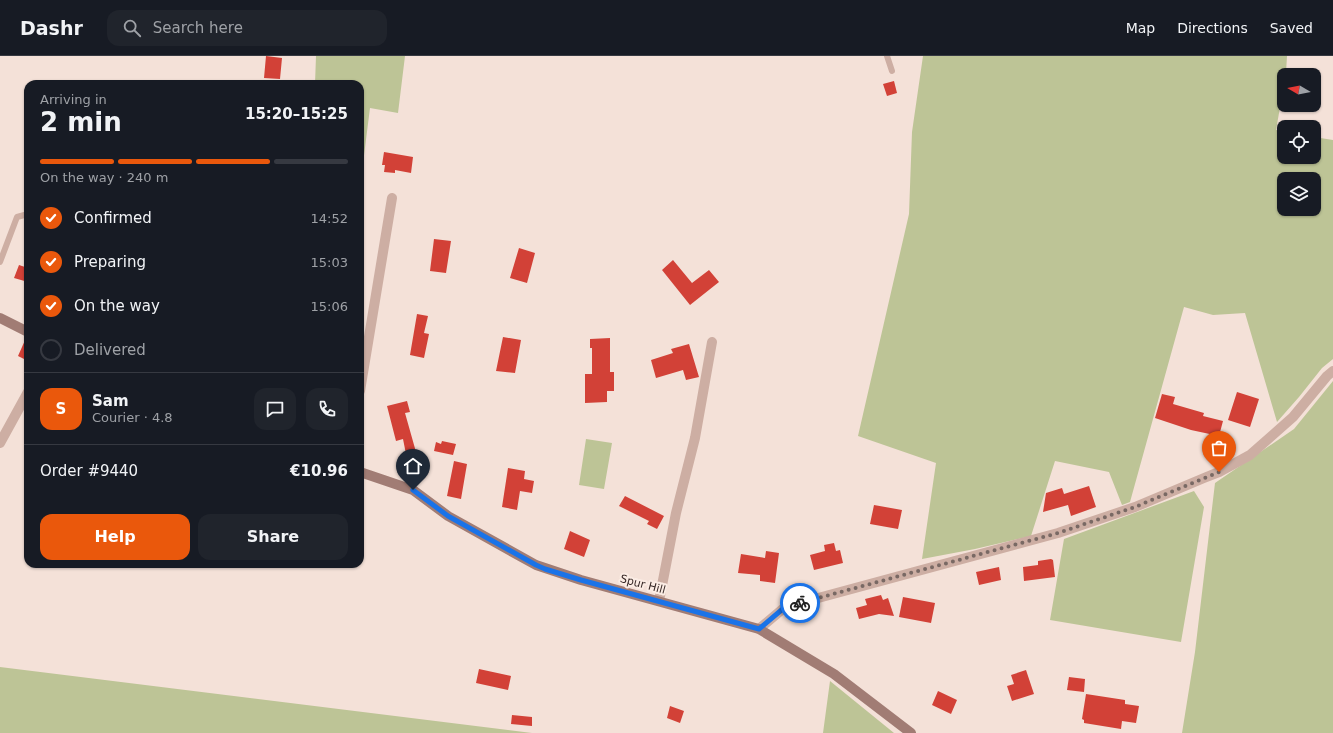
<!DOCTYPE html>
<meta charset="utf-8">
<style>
body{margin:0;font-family:"DejaVu Sans",sans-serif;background:#20242c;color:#f1f3f6;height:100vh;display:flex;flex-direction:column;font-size:15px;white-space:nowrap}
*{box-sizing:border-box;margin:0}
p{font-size:13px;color:#9ea1a6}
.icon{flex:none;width:22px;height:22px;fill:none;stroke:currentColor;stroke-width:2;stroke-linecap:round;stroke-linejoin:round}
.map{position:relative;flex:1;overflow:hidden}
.sheet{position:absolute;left:24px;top:24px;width:340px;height:488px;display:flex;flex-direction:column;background:#171b24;border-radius:12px;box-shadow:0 1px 3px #0004}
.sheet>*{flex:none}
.needle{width:26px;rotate:280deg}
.fabs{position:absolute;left:1277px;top:12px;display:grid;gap:8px}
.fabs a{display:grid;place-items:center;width:44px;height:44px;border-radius:8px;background:#171b24;box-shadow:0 1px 3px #0004;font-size:20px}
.pin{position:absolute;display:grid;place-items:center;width:34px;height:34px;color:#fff;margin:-41px -17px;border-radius:50% 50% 50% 0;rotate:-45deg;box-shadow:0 0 4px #0007}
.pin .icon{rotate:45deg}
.courier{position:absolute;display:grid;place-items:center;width:40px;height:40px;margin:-20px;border:3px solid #1a73e8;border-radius:50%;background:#fff;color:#222;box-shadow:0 1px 5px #0007}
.summary em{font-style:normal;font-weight:800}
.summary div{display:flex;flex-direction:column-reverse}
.summary{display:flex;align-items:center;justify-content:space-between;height:68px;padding:0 16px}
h1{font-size:26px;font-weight:800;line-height:30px}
.bar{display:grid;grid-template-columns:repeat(4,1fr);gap:6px 4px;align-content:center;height:48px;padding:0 16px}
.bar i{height:5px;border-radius:3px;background:#363941}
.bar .on{background:#ea580c}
.bar p{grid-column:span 4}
.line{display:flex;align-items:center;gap:10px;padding:0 16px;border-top:1px solid #363941}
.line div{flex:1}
.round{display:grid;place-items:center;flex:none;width:42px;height:42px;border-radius:12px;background:#20242c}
ol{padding:0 16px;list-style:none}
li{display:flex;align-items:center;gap:12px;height:44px}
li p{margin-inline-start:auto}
li .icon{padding:4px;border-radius:50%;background:#ea580c;color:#fff;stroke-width:4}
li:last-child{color:#9ea1a6}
li i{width:22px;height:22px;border:2px solid #363941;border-radius:50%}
.primary-button{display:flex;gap:8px;margin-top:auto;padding:8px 16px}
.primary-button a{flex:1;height:46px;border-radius:12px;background:#ea580c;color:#fff;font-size:16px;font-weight:800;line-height:46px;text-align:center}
.primary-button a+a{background:#20242c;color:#f1f3f6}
header{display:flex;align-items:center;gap:24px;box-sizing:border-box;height:56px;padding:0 20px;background:#171b24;border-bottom:1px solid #363941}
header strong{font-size:19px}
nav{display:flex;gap:22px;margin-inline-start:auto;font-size:14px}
.search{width:280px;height:36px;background:#20242c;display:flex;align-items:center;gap:10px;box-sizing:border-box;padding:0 14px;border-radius:12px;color:#9ea1a6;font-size:15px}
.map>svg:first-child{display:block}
.green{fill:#bdc496;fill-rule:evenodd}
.building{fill:#d24137}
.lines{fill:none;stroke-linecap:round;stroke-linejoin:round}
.lane{stroke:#cdaea3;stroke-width:6}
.street{stroke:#cdaea3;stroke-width:10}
.secondary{stroke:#a17c74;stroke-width:10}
.done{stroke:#796964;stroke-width:4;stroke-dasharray:0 7.2}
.route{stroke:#1a73e8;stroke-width:5}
.labels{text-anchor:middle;stroke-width:4;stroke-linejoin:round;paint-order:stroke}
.street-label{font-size:11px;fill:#372826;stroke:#fbece4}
</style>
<header>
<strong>Dashr</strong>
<div class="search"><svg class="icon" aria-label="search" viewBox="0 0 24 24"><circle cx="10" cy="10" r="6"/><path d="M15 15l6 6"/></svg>Search here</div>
<nav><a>Map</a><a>Directions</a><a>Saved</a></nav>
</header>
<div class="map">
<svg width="1333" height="677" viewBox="0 0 1333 677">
<rect width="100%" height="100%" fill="#f4e1d8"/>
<path class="green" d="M316,0H405L398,57L370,52L360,131V28H315Z
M923,0H1287L1286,17V19H1284V29L1276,74L1284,75V101H1314V81L1333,84V303L1322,312L1299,341L1277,366L1245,257L1213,259L1184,251L1130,446L1122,449L1109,416L1055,405L1031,480L975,493L922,503L936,407L858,380L909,158L912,76ZM1284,123H1314V153H1284Z
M1333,325V677H1182L1195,596L1215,427L1294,373Z
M586,383L612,387L604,433L579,429Z
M1194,435L1204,451L1181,586L1050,564L1064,483Z
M0,611L532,677H0Z
M830,625L894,677H823Z"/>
<path class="building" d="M266,0L282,2L280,23L264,22Z
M894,25L897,37L887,40L883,28Z
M384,96L413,101L411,117L395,114V117L384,116L385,109H382Z
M434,183L451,185L446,217L430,215Z
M519,192L535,197L527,227L510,222Z
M673,204L692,227L709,214L719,226L690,249L662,214Z
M19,209L28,212V226L14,222Z
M417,258L428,260L424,277L429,278L424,302L410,299Z
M503,281L521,284L515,317L496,315Z
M26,282H28V305L18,300Z
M610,282V316H614V335H607V346L585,347V318H592V292H590V283Z
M689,288L699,321L686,324L683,314L656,322L651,304L673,297L671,293Z
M1237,336L1259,343L1250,371L1228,364Z
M1162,338L1175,341L1173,348L1204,357L1203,360L1223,365L1219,380L1191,374L1155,362Z
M407,345L410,356L405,357L416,396L406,398L403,383L396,385L387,350Z
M442,385L456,388L453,399L434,395L436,386L441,388Z
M454,405L467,408L461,443L447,440Z
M508,412L525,415L524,423L534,425L532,437L520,435L517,454L502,451Z
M1089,430L1096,451L1071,460L1068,449L1043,456L1046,437L1062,432L1064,438Z
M625,440L664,460L657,473L647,468L649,465L619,450Z
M874,449L902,454L898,473L870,468Z
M570,475L590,484L584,501L564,493Z
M834,487L836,495L840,494L843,507L814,514L810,499L825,495L824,489Z
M766,495L779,497L775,527L760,525V519L738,517L741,498L765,502Z
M1051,503L1053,504L1055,521L1024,525L1023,511L1038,509V505Z
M999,511L1001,524L979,529L976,516Z
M881,539L883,544L888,542L894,560L879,558L859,563L856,552L867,549L865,543Z
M903,541L935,547L931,567L899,561Z
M479,613L511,620L508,634L476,627Z
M1026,614L1034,638L1012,645L1007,630L1014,628L1011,619Z
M1069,621L1085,623L1084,636L1067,634Z
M938,635L957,644L951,658L932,649Z
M1086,638L1125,644V648L1139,650L1136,667L1122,665L1121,673L1084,667V664L1082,663Z
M670,650L684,655L680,667L667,662Z
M512,659L532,661V670L511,668Z"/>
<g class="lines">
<path class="lane" d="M887,0L892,15
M0,206L17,161L28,158"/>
<path class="street" d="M360,335L392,142
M0,387L28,336
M659,545L676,457L695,382L712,286
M759,573L785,551L1058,477L1135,451L1204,422L1219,416L1250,399L1293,361L1327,320L1333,315"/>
<path class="secondary" d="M0,262L28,276
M360,416L413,434L448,460L536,509L581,524L759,573L834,618L911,677"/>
</g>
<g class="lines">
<path class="done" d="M800,547L1058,477L1135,451L1219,416"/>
<path class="route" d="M413,434L448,460L536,509L545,513L581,524L759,573L785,551L800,547"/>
</g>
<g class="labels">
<g class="street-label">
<text transform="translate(643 528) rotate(15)" y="4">Spur Hill</text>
</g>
</g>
</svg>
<div class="fabs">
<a><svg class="needle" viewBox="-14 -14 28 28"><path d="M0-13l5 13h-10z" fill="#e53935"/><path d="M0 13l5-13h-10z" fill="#9ea1a6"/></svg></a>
<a><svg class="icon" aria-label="locate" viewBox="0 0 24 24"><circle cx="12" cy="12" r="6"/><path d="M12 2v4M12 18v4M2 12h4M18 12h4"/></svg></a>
<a><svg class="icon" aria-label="layers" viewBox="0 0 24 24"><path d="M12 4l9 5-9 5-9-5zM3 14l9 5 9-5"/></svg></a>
</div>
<div class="pin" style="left:1219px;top:416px;background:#ea580c"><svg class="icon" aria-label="bag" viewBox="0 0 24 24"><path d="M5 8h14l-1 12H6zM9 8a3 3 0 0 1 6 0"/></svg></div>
<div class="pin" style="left:413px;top:434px;background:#1f2937"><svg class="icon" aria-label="home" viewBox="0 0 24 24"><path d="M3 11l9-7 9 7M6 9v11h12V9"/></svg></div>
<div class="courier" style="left:800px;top:547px"><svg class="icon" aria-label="bike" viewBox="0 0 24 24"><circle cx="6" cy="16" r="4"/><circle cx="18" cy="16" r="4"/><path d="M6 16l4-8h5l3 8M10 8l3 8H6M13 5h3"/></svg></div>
<section class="sheet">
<div class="summary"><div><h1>2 min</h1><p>Arriving in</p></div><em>15:20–15:25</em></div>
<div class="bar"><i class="on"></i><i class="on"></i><i class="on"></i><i></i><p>On the way · 240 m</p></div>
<ol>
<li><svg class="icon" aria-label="check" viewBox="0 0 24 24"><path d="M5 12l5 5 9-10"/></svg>Confirmed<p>14:52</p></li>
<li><svg class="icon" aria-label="check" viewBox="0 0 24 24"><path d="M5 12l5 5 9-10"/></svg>Preparing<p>15:03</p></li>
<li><svg class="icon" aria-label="check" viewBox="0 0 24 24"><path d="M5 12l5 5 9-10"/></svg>On the way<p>15:06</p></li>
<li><i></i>Delivered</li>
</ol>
<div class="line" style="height:72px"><b class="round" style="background:#ea580c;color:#fff">S</b><div><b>Sam</b><p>Courier · 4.8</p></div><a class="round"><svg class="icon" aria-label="chat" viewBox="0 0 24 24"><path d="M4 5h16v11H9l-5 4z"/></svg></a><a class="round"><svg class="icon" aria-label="phone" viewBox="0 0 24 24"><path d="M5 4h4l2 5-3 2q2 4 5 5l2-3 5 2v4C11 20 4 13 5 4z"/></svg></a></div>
<div class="line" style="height:52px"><div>Order #9440</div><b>€10.96</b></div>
<div class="primary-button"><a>Help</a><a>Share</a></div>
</section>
</div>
